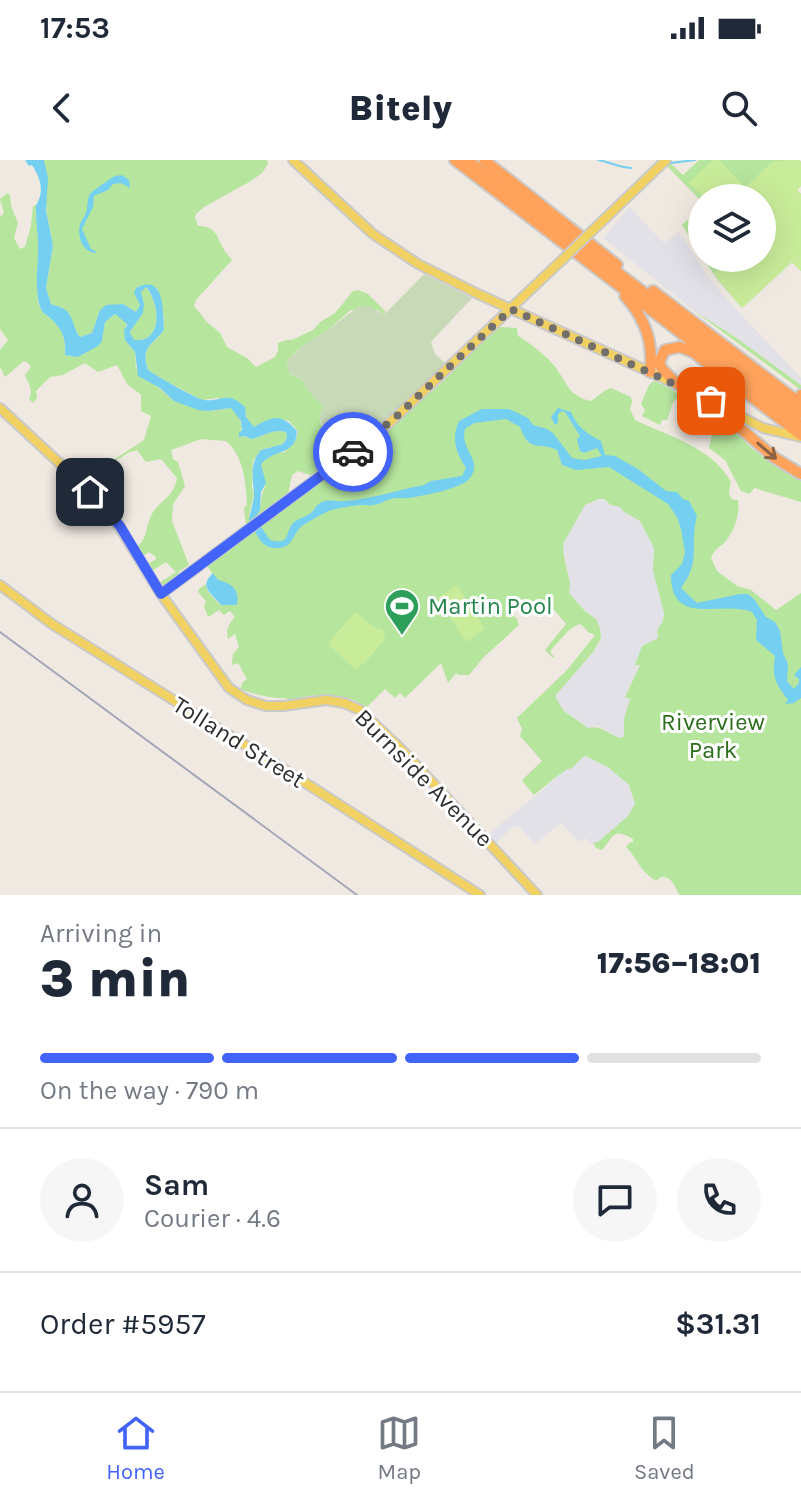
<!DOCTYPE html>
<meta charset="utf-8">
<style>
body{margin:0;font-family:Karla,sans-serif;background:#f6f6f7;color:#1f2937;height:100vh;display:flex;flex-direction:column;font-size:30px;white-space:nowrap}
*{box-sizing:border-box;margin:0}
p{font-size:26px;color:#747a83}
.icon{flex:none;width:44px;height:44px;fill:none;stroke:currentColor;stroke-width:2;stroke-linecap:round;stroke-linejoin:round}
.map{position:relative;height:735px;overflow:hidden}
.sheet{display:flex;flex-direction:column;background:#fff;flex:1}
.sheet>*{flex:none}
.controls{position:absolute;left:688px;top:24px;display:grid;gap:16px}
.controls a{display:grid;place-items:center;width:88px;height:88px;border-radius:50%;background:#fff;box-shadow:0 8px 32px #0002;font-size:40px}
.pin{position:absolute;display:grid;place-items:center;width:68px;height:68px;color:#fff;margin:-34px;border-radius:16px;box-shadow:0 4px 12px #0006}
.courier{position:absolute;display:grid;place-items:center;width:80px;height:80px;margin:-40px;border:6px solid #4264fb;border-radius:50%;background:#fff;color:#222;box-shadow:0 2px 10px #0007}
.summary em{font-style:normal;font-weight:800}
.summary div{display:flex;flex-direction:column-reverse}
.summary{display:flex;align-items:center;justify-content:space-between;height:136px;padding:0 40px}
h1{font-size:52px;font-weight:800;line-height:60px}
.bar{display:grid;grid-template-columns:repeat(4,1fr);gap:12px 8px;align-content:center;height:96px;padding:0 40px}
.bar i{height:10px;border-radius:6px;background:#e0e1e3}
.bar .current{background:#4264fb}
.bar p{grid-column:span 4}
.line{display:flex;align-items:center;gap:20px;padding:0 40px;border-top:2px solid #e0e1e3}
.line div{flex:1}
.round{display:grid;place-items:center;flex:none;width:84px;height:84px;border-radius:42px;background:#f6f6f7}
.status{display:flex;justify-content:space-between;align-items:center;height:56px;padding:0 40px;background:#fff;direction:ltr}
.status svg{height:22px;fill:currentColor}
header{display:flex;justify-content:space-between;align-items:center;height:104px;padding:0 40px;background:#fff;font-size:36px;font-weight:800}
.menu{display:flex;justify-content:space-around;align-items:center;height:112px;border-top:2px solid #e0e1e3;background:#fff;font-size:22px;color:#747a83}
.menu a{display:grid;justify-items:center;gap:4px}
.menu .current{color:#4264fb}
.map>svg:first-child{display:block}
.industrial{fill:#e3e1e8}
.green{fill:#b6e59e;fill-rule:evenodd}
.cemetery{fill:#c8d9b8}
.pitch{fill:#c9ec9a}
.water{fill:#75cff0;fill-rule:evenodd}
.lines{fill:none;stroke-linecap:round;stroke-linejoin:round}
.stream{stroke:#75cff0;stroke-width:2}
.major-casing{stroke:#c9c9c9;stroke-width:12}
.highway-casing{stroke:#c9c9c9;stroke-width:14}
.major{stroke:#f2d163;stroke-width:8}
.highway{stroke:#ffa35c;stroke-width:10}
.rail{stroke:#a3a6b8;stroke-width:2}
.major-bridge-casing{stroke:#c9c9c9;stroke-width:12;stroke-linecap:butt}
.major-bridge{stroke:#f2d163;stroke-width:8}
.oneway{stroke:#8c6343}
.done{stroke:#726f6d;stroke-width:8;stroke-dasharray:0 14.4}
.route{stroke:#4264fb;stroke-width:10}
.labels{text-anchor:middle;stroke-width:6;stroke-linejoin:round;paint-order:stroke}
.leisure-label{font-size:24px;fill:#27864d;stroke:#fff;text-anchor:start}
.park-label{font-size:24px;fill:#2c6e1b;stroke:#fff}
.street-label{font-size:24px;fill:#2e2e2e;stroke:#fff}
</style>
<div class="status"><b>17:53</b><svg viewBox="0 0 49 12"><path d="M0 12V9h3v3zM5 12V6h3v6zM10 12V3h3v9zM15 12V0h3v12zM26 1h20v11H26zM47 4h2v5h-2z"/></svg></div>
<header><svg class="icon" aria-label="back" viewBox="0 0 24 24"><path d="M15 5l-7 7 7 7"/></svg>Bitely<svg class="icon" aria-label="search" viewBox="0 0 24 24"><circle cx="10" cy="10" r="6"/><path d="M15 15l6 6"/></svg></header>
<div class="map">
<svg width="801" height="735" viewBox="0 0 801 735">
<rect width="100%" height="100%" fill="#efe9e1"/>
<path class="industrial" d="M629,47L664,83L679,72L704,111L722,134L801,218V225L738,179L693,150L603,78Z
M599,339L605,340L611,345L620,347L624,352L640,361L654,387L653,410L664,453L663,461L657,470L658,478L640,505L625,536L630,539L624,559V575L619,578L601,567L594,566L588,568L581,563L564,551L555,537L571,516L589,498L601,481L600,469L596,459L585,451L569,433L570,424L563,387L569,371L583,347L590,342Z
M585,596L609,608L617,613L629,625L635,644L628,656L598,682L594,683L592,685L595,688L585,678L579,682L561,663L535,684L518,666L511,669L496,683L488,674L538,634L564,610L572,608Z"/>
<path class="green" d="M37,0H267L268,4L262,13L251,21L204,47L196,54L195,57L198,66C216,66 216,75 223,88C225,92 229,96 232,100L196,140L194,146L207,162L220,173L227,187L247,198L256,207L275,197L278,191V183L286,180H292L313,170L320,162L335,153L353,131L358,130L368,134L386,152L384,155L378,150H351L328,170L301,187L287,201L290,214L303,220C306,231 316,237 323,246L320,262L328,277L329,283L322,308L313,316L298,311L292,315L288,334L259,358L256,359L255,356C264,347 259,336 265,327L261,305C266,296 275,293 285,292L296,279L298,271L289,261L276,258L254,267L250,265L245,253L218,238L202,240L162,219L148,210C140,186 153,186 164,170V157L157,128L139,126L140,145L136,152L123,144L100,150L92,173L80,177C73,169 73,155 64,149C60,146 55,146 51,144L46,128L53,85L47,56L45,29Z
M699,0H799L801,2V26L797,30L801,34V111L792,102L742,148L718,120L703,98H762V38H702V42L666,5L669,2L683,15Z
M7,33L10,35L11,46L18,63L14,78L20,89L25,87L31,66L33,46L36,45C36,60 39,75 39,90C38,108 36,124 38,141C40,155 56,159 61,170C65,178 65,187 65,195L80,196L102,181L105,162L115,154L126,162L125,180L135,192L136,208L174,241L208,251L231,248C241,257 244,266 239,277L243,276L252,279C264,276 274,268 286,272L287,278L283,284L261,290L253,301L252,327L254,334L249,355L251,362L246,366L244,348L247,345C246,324 244,296 226,281L201,279L171,290L173,299L178,302L185,326L173,344L172,361L189,405L178,412L180,416L162,427L159,423L176,412L166,402L152,411L148,404L156,399V397L149,392L143,396L138,386C148,377 145,368 151,356C158,340 173,340 177,318L161,299L146,302L137,290L128,293L103,309L101,308L144,280L151,256L141,251V235L127,224L117,205L98,212L85,203L63,215L50,217L36,231L37,238L33,243L29,239C34,229 28,223 25,215L31,207L28,203L24,201L5,217L0,207V190L8,180L0,169V57L4,53L0,39Z
M702,47V96L682,65Z
M145,127C156,136 163,168 147,178C144,180 138,180 133,180L130,173C132,165 137,163 140,157C143,151 142,139 141,132Z
M693,150L738,179L801,225V230Z
M502,167L517,168L518,176C529,182 552,200 558,211C570,228 568,234 590,241C598,238 602,230 611,228L631,237L632,242L630,249L635,260C668,276 712,287 731,322C730,329 726,333 733,340H738C740,354 735,371 724,383C718,388 714,390 711,398L717,411L737,426L751,430L776,450L801,433V735H679C675,726 672,716 661,717L656,721C638,709 639,700 626,687L629,683L633,682V679C629,676 622,674 618,673L613,676L602,690L596,688L593,683L598,682L628,656L635,644L629,625L609,608L586,596L583,597L572,608L566,610L556,617L534,635L523,622V619L542,601L520,576L522,569L517,558L567,510L595,475L588,472L583,466L579,464L569,470L551,490V494L554,496L553,498L545,490L566,464L556,452L544,443L531,446L518,438L513,439L506,447L517,459L519,465L483,498L469,515H458L456,513L448,523L441,503L405,538L400,533L395,538L385,529L367,547C338,530 319,534 287,540L286,538C270,539 254,534 240,529L243,522L247,519L238,503L232,505L233,494L239,487L235,474L228,479C226,470 228,464 235,457L230,451L224,455L219,450L210,456H208L204,447L206,441L198,432L199,429L206,424C206,433 215,438 220,445L224,429L207,406L380,278L452,213V211L497,168ZM599,339H604L611,345L620,347L624,352L640,361L654,388L653,411L664,453L663,461L657,470L658,478L642,486L635,505H640L625,537L630,539L624,559V576L621,578C609,575 601,564 588,568L564,551L556,538V535L594,491L601,478L600,468L596,459L585,451L569,433L570,424L564,396L563,384L585,345Z
M654,221L670,228L681,237L675,240L672,245L667,260H662L660,265L642,256L645,250L641,244L649,225Z
M688,242H692L718,257L725,265L740,275L749,286L776,307L801,320V342L754,328L750,334L741,331L725,300L709,288L714,265L710,258Z"/>
<path class="cemetery" d="M424,114L472,138L431,182L435,194L446,204L381,265L323,310C321,300 331,289 328,278C325,263 315,263 323,246C316,237 306,231 303,220L289,213L287,199L294,195L301,187L328,170L359,146L371,147L384,155Z"/>
<path class="pitch" d="M713,0H719L742,24L728,38H705L689,23Z
M799,0L801,2V26L797,30L801,34V111L792,102L742,148L714,114L730,98H762V38H734L773,1Z
M457,425L485,469L466,482L438,438Z
M355,452L377,469L380,468L384,471L385,479L365,503L359,506L356,510L331,487L329,482Z"/>
<path class="water" d="M25,0H44L48,18L46,51L53,85L46,128L51,144C55,146 60,146 64,149C74,155 73,169 80,177L92,173L100,150L106,145L123,144L136,152L140,145L134,133L136,128C165,113 163,151 164,170C153,185 140,186 148,210C157,216 194,238 204,240C223,242 227,230 245,247L246,257L254,267C273,256 281,253 297,271C296,297 272,288 261,305L266,323L261,332L260,350L255,358L270,380C289,385 285,376 291,366C295,358 306,358 312,352C317,347 313,348 320,343C328,338 336,342 345,341C371,339 398,330 424,325L431,321L462,316L466,308C456,292 451,279 459,261L482,249H509L528,258L533,265L547,269L553,273L572,298L584,300L602,296L597,288L584,293L580,291L577,279L580,276L565,252L562,251L558,254V263L555,265L551,257L558,248L571,252C577,267 587,274 601,281L605,295L615,296L638,309L666,331L677,332L683,339L689,341L697,356C689,385 702,400 681,428L697,443L740,434H748L754,439L766,457L775,462L780,471L783,493L788,504L787,521L794,529L799,523V519L794,515L801,507V538L794,543L785,544L788,540C775,522 772,519 775,496L756,480L757,460L752,452C722,440 671,468 671,415L682,404L685,392L681,369L677,357L668,344L609,307L576,310L562,305L557,290C538,281 530,294 520,267L506,259L474,263L465,269C459,291 486,301 468,320C459,329 422,336 409,338C403,339 396,337 391,339C385,340 379,345 373,345C367,346 367,345 361,345C356,345 334,349 331,350C324,353 303,364 299,369C292,378 291,388 277,388C260,389 256,372 249,360C250,351 254,342 254,334C253,317 249,304 261,290L283,284L287,278L286,272C274,268 264,276 252,279L244,276L239,277V273L242,270L241,261L231,248L208,251L198,250L174,241L160,228L138,216L135,192L125,180L124,170L127,166L126,163L115,154L105,162L102,181L98,186L78,197L65,195C66,178 62,168 49,157C45,153 44,155 41,149C38,143 37,132 37,125C36,115 38,104 38,94C39,79 36,65 36,51C35,43 37,46 39,39C44,26 38,15 32,5L29,6ZM146,127C156,138 163,168 147,178C143,180 138,180 134,180L130,173L131,170L143,153L144,144L141,132Z
M122,15L129,20L130,28L121,23L113,24L108,30L94,36L93,47L82,69L91,89L97,92L96,93C82,92 77,76 80,64C82,60 84,57 86,53C88,47 87,39 90,34C91,32 114,16 115,16C117,15 120,16 122,15Z
M213,413L218,420C225,422 236,425 237,435C238,438 237,441 237,445H221C212,434 198,427 213,413Z"/>
<g class="lines">
<path class="stream" d="M598,0C610,2 618,7 631,8
M671,3L695,0"/>
<g class="major-casing">
<path id="major" d="M293,0L373,74L418,104L478,134L694,232
M592,71L666,0
M713,242L763,268L801,277
M0,248L81,323L117,363L161,434L229,528L247,540L266,546H283L326,540L344,543L360,550L403,591L537,735
M0,425L52,464L290,613L480,735
M161,434L370,279L397,256L563,99"/>
</g>
<g class="highway-casing">
<path id="highway" d="M455,0L801,265
M467,0L611,111
M484,0L617,105
M609,106L801,253
M653,131L801,244
M625,136C645,158 654,182 650,212
M677,224L662,209L659,202L665,190L680,187L693,192L801,275
M692,231L725,255L775,298L801,314
M801,235V236"/>
</g>
<use href="#major" class="major"/>
<use href="#highway" class="highway"/>
<path class="rail" d="M0,472L357,735"/>
<g class="major-bridge-casing">
<path id="major-bridge" d="M563,99L592,71"/>
</g>
<use href="#major-bridge" class="major-bridge"/>
</g>
<defs><path id="oneway-shaft" d="M-6 0H5M1.5-3L5.5 0L1.5 3" fill="none" stroke-width="1.6" stroke-linecap="round" stroke-linejoin="round" transform="scale(2)"/></defs>
<use class="oneway" href="#oneway-shaft" transform="translate(767 291) rotate(40)"/>
<g class="lines">
<path class="done" d="M353,292L397,256L511,149L711,241"/>
<path class="route" d="M90,332L120,366L161,434L353,292"/>
</g>
<defs>
<g id="stadium-pin" transform="scale(1.8)"><path d="M0 17L-7.5 6A9.5 9.5 0 1 1 7.5 6Z" fill="#2e9e5b" stroke="#fff"/><path d="M0-5a6.5 5 0 1 0 0 10a6.5 5 0 1 0 0-10ZM-3.5-1.8h7v3.6h-7Z" fill="#fff"/></g>
</defs>
<g fill-rule="evenodd">
<use href="#stadium-pin" x="402" y="446"/>
</g>
<g class="labels">
<g class="leisure-label">
<text x="428" y="454">Martin Pool</text>
</g>
<g class="park-label">
<text x="713" y="570">Riverview<tspan x="713" dy="28">Park</tspan></text>
</g>
<g class="street-label">
<text transform="translate(239 582) rotate(32)" y="8">Tolland Street</text>
<text transform="translate(424 618) rotate(45)" y="8">Burnside Avenue</text>
</g>
</g>
</svg>
<div class="controls">
<a><svg class="icon" aria-label="layers" viewBox="0 0 24 24"><path d="M12 4l9 5-9 5-9-5zM3 14l9 5 9-5"/></svg></a>
</div>
<div class="pin" style="left:711px;top:241px;background:#ea580c"><svg class="icon" aria-label="bag" viewBox="0 0 24 24"><path d="M5 8h14l-1 12H6zM9 8a3 3 0 0 1 6 0"/></svg></div>
<div class="pin" style="left:90px;top:332px;background:#1f2937"><svg class="icon" aria-label="home" viewBox="0 0 24 24"><path d="M3 11l9-7 9 7M6 9v11h12V9"/></svg></div>
<div class="courier" style="left:353px;top:292px"><svg class="icon" aria-label="car" viewBox="0 0 24 24"><path d="M5 17H2v-5l4-1 3-4h7l3 4 3 1v5h-3M9 17h6M6 11h13"/><circle cx="7" cy="17" r="2"/><circle cx="17" cy="17" r="2"/></svg></div>
</div>
<section class="sheet">
<div class="summary"><div><h1>3 min</h1><p>Arriving in</p></div><em>17:56–18:01</em></div>
<div class="bar"><i class="current"></i><i class="current"></i><i class="current"></i><i></i><p>On the way · 790 m</p></div>
<div class="line" style="height:144px"><a class="round"><svg class="icon" aria-label="person" viewBox="0 0 24 24"><circle cx="12" cy="8" r="4"/><path d="M4 21q1-7 8-7t8 7"/></svg></a><div><b>Sam</b><p>Courier · 4.6</p></div><a class="round"><svg class="icon" aria-label="chat" viewBox="0 0 24 24"><path d="M4 5h16v11H9l-5 4z"/></svg></a><a class="round"><svg class="icon" aria-label="phone" viewBox="0 0 24 24"><path d="M5 4h4l2 5-3 2q2 4 5 5l2-3 5 2v4C11 20 4 13 5 4z"/></svg></a></div>
<div class="line" style="height:104px"><div>Order #5957</div><b>$31.31</b></div>
</section>
<nav class="menu">
<a class="current"><svg class="icon" aria-label="home" viewBox="0 0 24 24"><path d="M3 11l9-7 9 7M6 9v11h12V9"/></svg>Home</a>
<a><svg class="icon" aria-label="map" viewBox="0 0 24 24"><path d="M3 6l6-2 6 2 6-2v14l-6 2-6-2-6 2zM9 4v14M15 6v14"/></svg>Map</a>
<a><svg class="icon" aria-label="saved" viewBox="0 0 24 24"><path d="M7 4h10v16l-5-4-5 4z"/></svg>Saved</a>
</nav>
